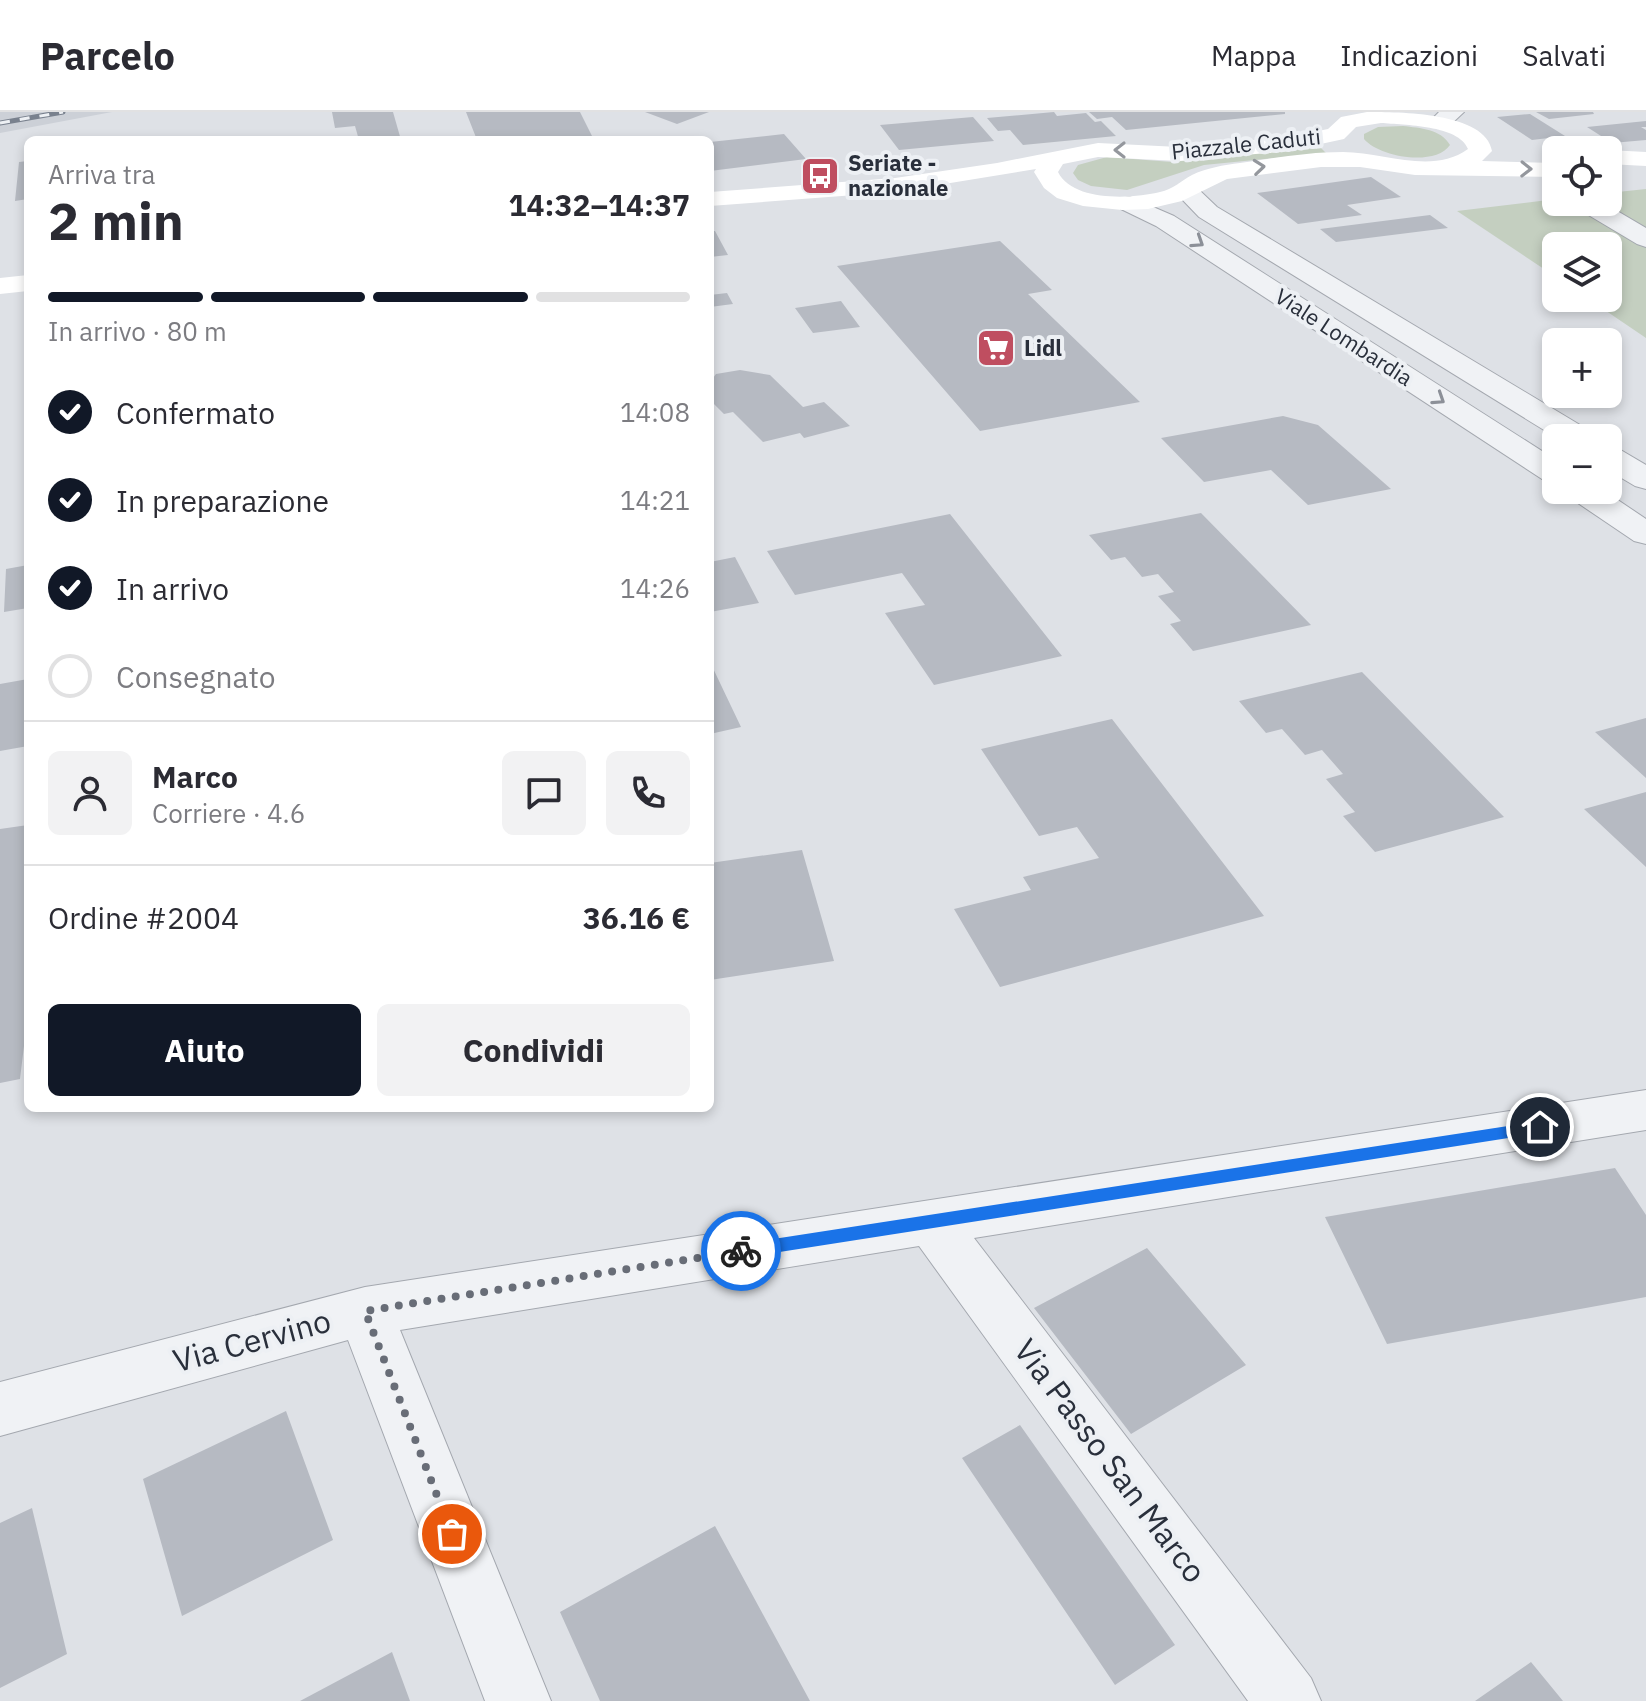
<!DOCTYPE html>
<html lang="it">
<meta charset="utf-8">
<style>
body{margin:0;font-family:"IBM Plex Sans",sans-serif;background:#f2f2f3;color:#2b2b33;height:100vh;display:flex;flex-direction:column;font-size:30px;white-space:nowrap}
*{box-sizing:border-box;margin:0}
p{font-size:26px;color:#7c7c81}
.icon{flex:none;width:44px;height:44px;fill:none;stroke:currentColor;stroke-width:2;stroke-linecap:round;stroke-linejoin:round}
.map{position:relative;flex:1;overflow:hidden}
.panel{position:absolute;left:24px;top:24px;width:690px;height:976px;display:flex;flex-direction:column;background:#fff;border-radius:12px;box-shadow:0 4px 12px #0003}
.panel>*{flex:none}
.tools{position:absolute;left:1542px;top:24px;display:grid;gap:16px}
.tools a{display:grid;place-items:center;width:80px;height:80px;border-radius:12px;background:#fff;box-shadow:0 4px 12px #0003;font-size:40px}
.pin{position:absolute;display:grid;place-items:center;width:68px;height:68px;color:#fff;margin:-34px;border:4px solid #fff;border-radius:50%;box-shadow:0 2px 8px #0007}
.courier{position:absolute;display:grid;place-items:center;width:80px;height:80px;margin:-40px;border:6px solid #1a73e8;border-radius:50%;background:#fff;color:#222;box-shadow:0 2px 10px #0007}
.headline em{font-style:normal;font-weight:700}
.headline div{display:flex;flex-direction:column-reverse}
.headline{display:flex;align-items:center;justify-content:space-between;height:136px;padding:0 24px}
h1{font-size:52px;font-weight:700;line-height:60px}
.bar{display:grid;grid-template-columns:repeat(4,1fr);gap:12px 8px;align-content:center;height:96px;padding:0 24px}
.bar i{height:10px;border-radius:6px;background:#e1e1e2}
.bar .selected{background:#111827}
.bar p{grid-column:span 4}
.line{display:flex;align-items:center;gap:20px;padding:0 24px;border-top:2px solid #e1e1e2}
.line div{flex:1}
.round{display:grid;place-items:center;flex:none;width:84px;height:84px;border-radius:12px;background:#f2f2f3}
ol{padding:0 24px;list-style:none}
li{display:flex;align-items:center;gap:24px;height:88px}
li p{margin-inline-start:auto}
li .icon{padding:8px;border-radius:50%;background:#111827;color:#fff;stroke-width:4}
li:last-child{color:#7c7c81}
li i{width:44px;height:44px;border:4px solid #e1e1e2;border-radius:50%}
.primary-button{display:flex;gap:16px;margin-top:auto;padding:16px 24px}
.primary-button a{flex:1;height:92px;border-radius:12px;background:#111827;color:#fff;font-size:32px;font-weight:700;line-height:92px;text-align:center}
.primary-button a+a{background:#f2f2f3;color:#2b2b33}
header{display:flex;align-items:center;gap:48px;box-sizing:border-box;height:112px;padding:0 40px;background:#fff;border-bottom:2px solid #e1e1e2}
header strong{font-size:38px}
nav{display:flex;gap:44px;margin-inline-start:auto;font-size:28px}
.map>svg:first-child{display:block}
.built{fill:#ccd0d7}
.green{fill:#c4cfc0}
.building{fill:#b6bac2}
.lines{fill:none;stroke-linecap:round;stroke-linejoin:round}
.street-casing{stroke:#a4a8af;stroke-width:2}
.street{fill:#f0f2f5;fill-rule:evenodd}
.secondary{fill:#fff;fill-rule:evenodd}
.rail-casing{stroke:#79818e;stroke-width:5}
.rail{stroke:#edf0f4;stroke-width:3;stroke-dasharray:10;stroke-linecap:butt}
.oneway{stroke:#94979d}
.oneway2{stroke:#8c9098}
.route{fill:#1a73e8}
.done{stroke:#686d77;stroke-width:8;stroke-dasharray:0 14.4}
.labels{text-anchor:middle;stroke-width:8;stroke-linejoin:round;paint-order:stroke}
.far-street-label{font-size:22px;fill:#292f3b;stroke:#edf0f4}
.far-poi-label{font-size:22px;font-weight:bold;fill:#292f3b;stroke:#edf0f4;text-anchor:start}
.near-street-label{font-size:32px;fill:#292f3b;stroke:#edf0f4}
</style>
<header>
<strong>Parcelo</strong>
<nav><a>Mappa</a><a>Indicazioni</a><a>Salvati</a></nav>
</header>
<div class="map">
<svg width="1646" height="1589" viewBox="0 0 1646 1589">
<rect width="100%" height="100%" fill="#dee1e6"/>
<path class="built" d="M0,0H112L0,21Z"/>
<path class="green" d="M1403,14C1420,16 1441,17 1450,33C1435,55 1379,45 1364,27V22L1378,15Z
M1320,35L1326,41L1204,53L1127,78L1091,74L1078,68L1073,61L1078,53L1107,45L1172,50Z
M1646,77V226L1587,186H1608V134H1556V165L1457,99L1556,87V90H1608V81Z"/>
<path class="building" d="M332,0H393L401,28H359L355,14L335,16Z
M466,0H580L594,28H477Z
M645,0H709L677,12Z
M1054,0L1057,4L1086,1L1095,10L1101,9L1116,24L1023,33L1010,18L998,19L987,6Z
M1089,0H1285V2L1126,18L1112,5L1097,7Z
M1536,0H1593L1594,2L1549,7Z
M1530,2L1565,24L1532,28L1497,5Z
M973,5L994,29L899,38L880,13Z
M1646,9V15H1641L1646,18V28L1612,31L1587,15Z
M784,22L806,47L710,59V30Z
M28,49V87L15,89L19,50Z
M1371,65L1401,85L1347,93L1362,103L1298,112L1257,81Z
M1430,103L1448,116L1336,130L1320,117Z
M710,119H715L728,143L710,145Z
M1000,129L1052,178L1028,182L1140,290L980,319L837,154Z
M727,181L733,192L710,195V183Z
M841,189L860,215L813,221L795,196Z
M740,258L770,263L803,295L824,290L850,314L804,326L800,321L763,330L733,300L724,302L710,288V270L716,262Z
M1283,304L1318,313L1391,377L1308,393L1271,358L1204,370L1161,326Z
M1201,401L1311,513L1193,539L1170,512L1181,509L1158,484L1174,480L1158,462L1142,465L1125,445L1111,448L1089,423Z
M950,402L1062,544L934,573L885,501L925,493L902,461L795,483L767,439Z
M735,445L759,491L710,500V450Z
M28,453V496L4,500L6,457Z
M710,550L741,615L710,622Z
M1362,560L1504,705L1375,740L1343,704L1355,700L1326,667L1343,662L1322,638L1305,643L1282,617L1266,621L1239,589Z
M28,567V634L0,639V572Z
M1646,606V666L1595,620Z
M1112,607L1264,804L1000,875L954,797L1031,778L1023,765L1099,746L1077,715L1039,724L981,637Z
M1646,680V755L1584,697Z
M28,713V901L20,967L0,971V717Z
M802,738L834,849L710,868V751Z
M1615,1056L1646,1103V1185L1387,1232L1325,1105Z
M1147,1136L1246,1253L1131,1322L1034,1196Z
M286,1299L333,1428L182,1504L143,1367Z
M1020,1313L1175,1533L1115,1573L962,1346Z
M32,1396L67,1542L0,1576V1411Z
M715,1414L810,1589H600L560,1500Z
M392,1540L410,1589H300Z
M1531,1550L1563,1589H1475Z"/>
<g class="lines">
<g class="street-casing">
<path id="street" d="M1439,0H1464L1448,15L1440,17L1429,10Z
M1186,72L1195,74L1217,95L1590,319L1595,326H1557L1199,105L1174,79L1177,74Z
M1130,85L1174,104L1556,348V372L1545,369L1156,114L1121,97L1118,92L1121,87Z
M1572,90H1602L1646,116V135L1637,132L1575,95Z
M1608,335L1619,337L1646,353V377L1635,374L1608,358Z
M1565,378H1603L1646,407V432L1634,429L1569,385Z
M1646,978V1018L974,1126L1311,1566L1321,1589H1248L919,1134L400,1218L551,1589H485L348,1228L0,1324V1270L365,1175Z"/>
</g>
<use href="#street" class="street"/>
<path class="secondary" d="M1367,0C1398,0 1486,0 1492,39L1482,49L1556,51V65L1415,63L1360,55H1321L1227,67L1182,89L1148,97L1122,98L1083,94L1057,86L1044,76L1034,60L1036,57L895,80L710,94V80L895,66L997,51L1098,31L1179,35L1288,25L1328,17L1341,5ZM1381,11C1404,13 1459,13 1468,37C1432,63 1384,40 1343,40C1309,40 1273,46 1240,51C1224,53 1206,56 1192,63C1181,69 1173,77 1160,80C1132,87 1073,90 1058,60L1063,52L1098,45L1179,49L1288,39L1344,27L1356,15Z
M1608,38L1646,40V54L1608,52Z
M28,163V179L0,182V166Z"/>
<g class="rail-casing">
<path id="rail" d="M0,11L63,0"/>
</g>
<use href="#rail" class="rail"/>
</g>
<defs><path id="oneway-chevron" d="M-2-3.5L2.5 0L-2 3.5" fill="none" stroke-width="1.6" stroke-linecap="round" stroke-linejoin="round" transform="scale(2)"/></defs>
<g class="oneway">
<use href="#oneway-chevron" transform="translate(1120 38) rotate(-180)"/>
<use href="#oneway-chevron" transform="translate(1259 55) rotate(-6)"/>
<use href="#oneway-chevron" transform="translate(1526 57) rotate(1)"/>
</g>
<g class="oneway2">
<use href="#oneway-chevron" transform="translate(1198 130) rotate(33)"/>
<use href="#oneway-chevron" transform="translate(1439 287) rotate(33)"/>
</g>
<path class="route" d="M1540,1009L1547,1015L1540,1021L741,1146L734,1139L741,1132Z"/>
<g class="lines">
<path class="done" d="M452,1422L365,1199L741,1139"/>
</g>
<defs>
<g id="bus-square" transform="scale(2)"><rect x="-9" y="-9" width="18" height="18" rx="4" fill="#bf4e60" stroke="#edf0f4"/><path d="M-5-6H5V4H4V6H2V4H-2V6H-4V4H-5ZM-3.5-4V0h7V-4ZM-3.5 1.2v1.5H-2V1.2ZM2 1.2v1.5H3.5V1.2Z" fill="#fff"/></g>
<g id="supermarket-square" transform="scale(2)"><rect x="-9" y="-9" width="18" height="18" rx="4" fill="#bf4e60" stroke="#edf0f4"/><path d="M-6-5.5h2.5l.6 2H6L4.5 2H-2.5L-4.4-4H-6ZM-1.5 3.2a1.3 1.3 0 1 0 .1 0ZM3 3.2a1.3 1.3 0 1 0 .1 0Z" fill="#fff"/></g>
</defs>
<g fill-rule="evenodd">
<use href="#bus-square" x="820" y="64"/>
<use href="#supermarket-square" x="996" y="236"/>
</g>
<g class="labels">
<g class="far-street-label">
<text transform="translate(1246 32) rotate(-6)" y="8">Piazzale Caduti</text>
<text transform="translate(1344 225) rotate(33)" y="8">Viale Lombardia</text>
</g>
<g class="far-poi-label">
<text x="848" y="59">Seriate -<tspan x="848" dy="25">nazionale</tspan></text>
<text x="1024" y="244">Lidl</text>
</g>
<g class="near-street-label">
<text transform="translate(252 1229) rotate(-15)" y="11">Via Cervino</text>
<text transform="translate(1110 1349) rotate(53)" y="11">Via Passo San Marco</text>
</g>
</g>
</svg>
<div class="tools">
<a><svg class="icon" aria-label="locate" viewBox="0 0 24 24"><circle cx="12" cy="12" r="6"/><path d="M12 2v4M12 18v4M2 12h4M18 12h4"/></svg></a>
<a><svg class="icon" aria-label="layers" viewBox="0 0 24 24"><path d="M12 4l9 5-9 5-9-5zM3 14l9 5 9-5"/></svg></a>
<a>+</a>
<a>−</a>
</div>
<div class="pin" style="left:452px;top:1422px;background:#ea580c"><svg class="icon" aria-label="bag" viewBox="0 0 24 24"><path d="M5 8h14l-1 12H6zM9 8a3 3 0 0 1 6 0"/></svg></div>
<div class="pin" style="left:1540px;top:1015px;background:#1f2937"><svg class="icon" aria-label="home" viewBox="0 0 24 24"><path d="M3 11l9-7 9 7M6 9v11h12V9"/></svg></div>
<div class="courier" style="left:741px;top:1139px"><svg class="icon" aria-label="bike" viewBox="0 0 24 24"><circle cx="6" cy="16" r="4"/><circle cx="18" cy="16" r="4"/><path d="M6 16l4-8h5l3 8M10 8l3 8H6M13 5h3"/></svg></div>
<section class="panel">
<div class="headline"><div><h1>2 min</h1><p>Arriva tra</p></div><em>14:32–14:37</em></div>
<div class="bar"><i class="selected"></i><i class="selected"></i><i class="selected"></i><i></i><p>In arrivo · 80 m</p></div>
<ol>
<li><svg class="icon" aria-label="check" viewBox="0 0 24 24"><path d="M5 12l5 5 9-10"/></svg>Confermato<p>14:08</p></li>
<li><svg class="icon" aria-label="check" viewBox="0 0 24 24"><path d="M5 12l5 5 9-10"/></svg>In preparazione<p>14:21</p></li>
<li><svg class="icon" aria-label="check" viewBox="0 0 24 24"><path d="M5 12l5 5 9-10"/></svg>In arrivo<p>14:26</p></li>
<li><i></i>Consegnato</li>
</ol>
<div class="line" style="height:144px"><a class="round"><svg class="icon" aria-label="person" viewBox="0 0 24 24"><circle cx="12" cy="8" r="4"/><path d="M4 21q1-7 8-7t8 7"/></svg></a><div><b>Marco</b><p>Corriere · 4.6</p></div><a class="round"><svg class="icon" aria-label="chat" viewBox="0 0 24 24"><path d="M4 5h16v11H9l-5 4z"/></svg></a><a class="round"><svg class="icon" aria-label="phone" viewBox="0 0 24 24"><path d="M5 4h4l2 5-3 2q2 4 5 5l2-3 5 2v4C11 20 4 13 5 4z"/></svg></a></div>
<div class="line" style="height:104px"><div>Ordine #2004</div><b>36.16 €</b></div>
<div class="primary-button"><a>Aiuto</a><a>Condividi</a></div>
</section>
</div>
